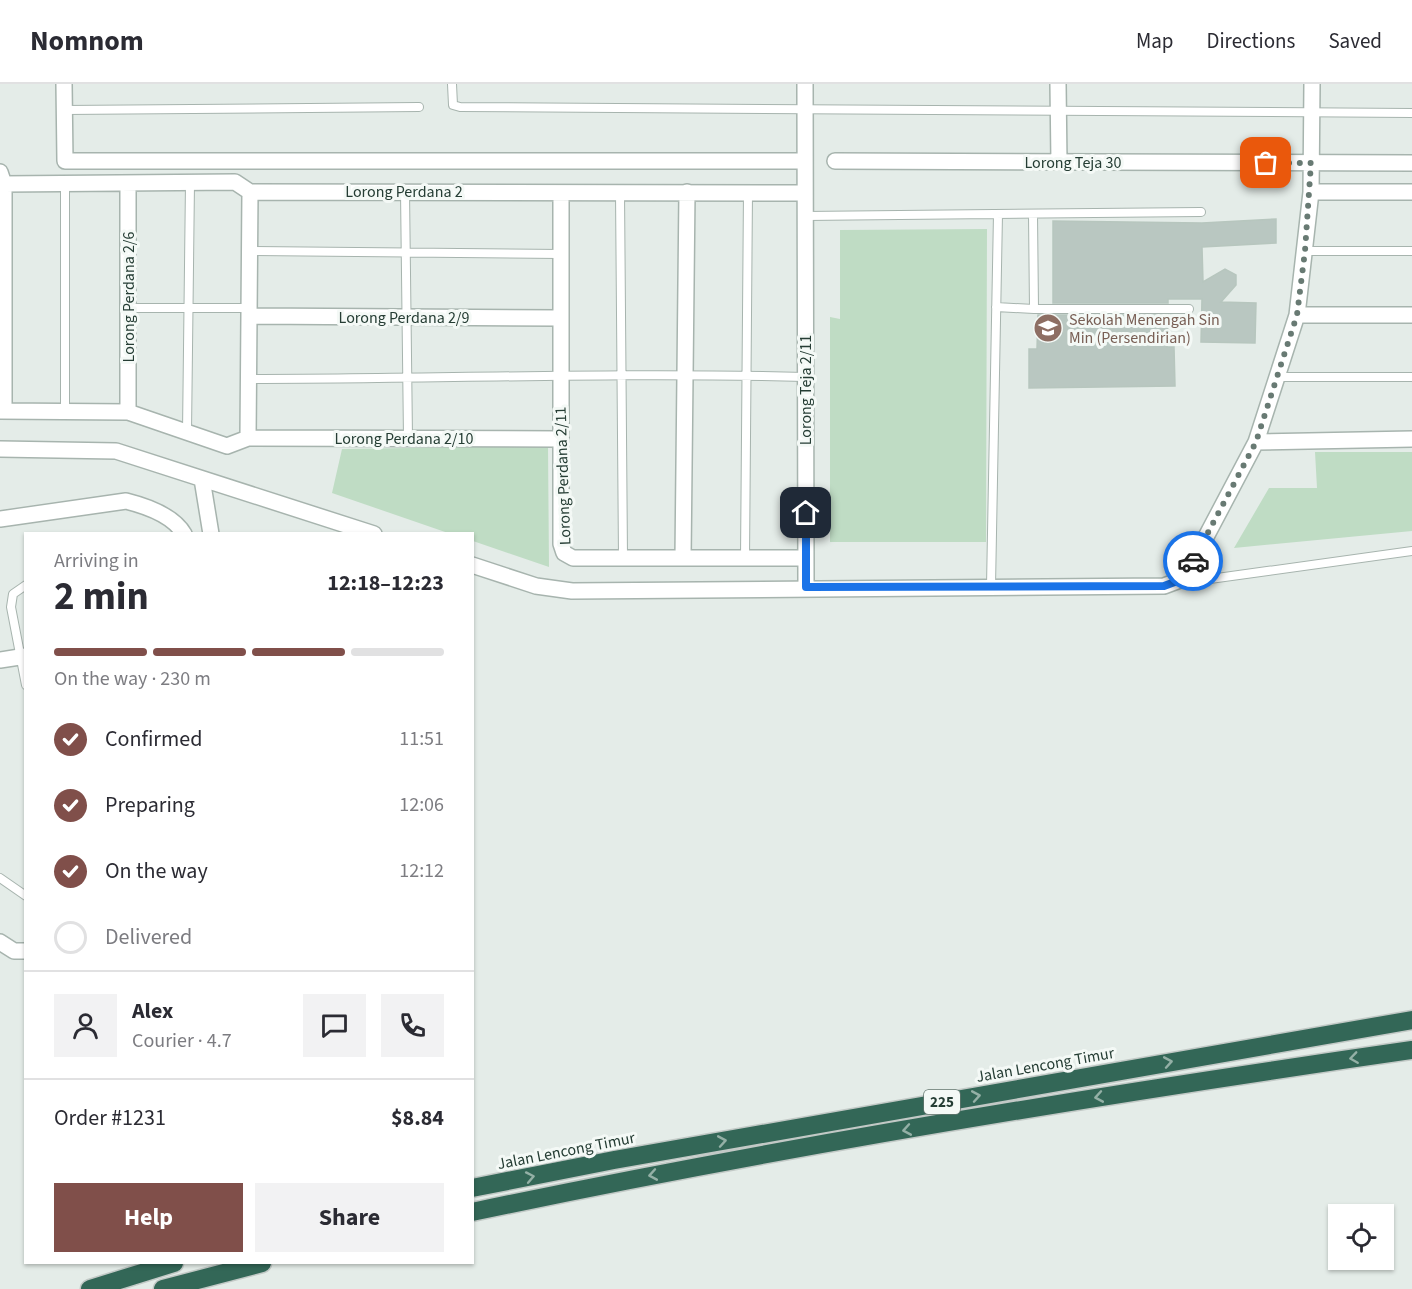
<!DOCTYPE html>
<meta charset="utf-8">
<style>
body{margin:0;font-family:"Source Sans 3",sans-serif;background:#f2f2f3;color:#2b2b33;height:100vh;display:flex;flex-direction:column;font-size:22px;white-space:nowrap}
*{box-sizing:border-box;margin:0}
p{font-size:20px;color:#7c7c81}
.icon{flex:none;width:33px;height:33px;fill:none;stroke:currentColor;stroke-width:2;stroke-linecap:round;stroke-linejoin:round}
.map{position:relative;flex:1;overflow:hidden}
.drawer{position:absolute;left:24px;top:448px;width:450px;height:732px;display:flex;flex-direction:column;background:#fff;border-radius:0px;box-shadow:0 2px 4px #0004}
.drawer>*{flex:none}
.buttons{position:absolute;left:1328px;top:1120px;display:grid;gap:12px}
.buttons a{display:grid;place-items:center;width:66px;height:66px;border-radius:0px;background:#fff;box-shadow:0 2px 4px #0004;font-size:30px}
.pin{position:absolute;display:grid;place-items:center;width:51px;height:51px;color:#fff;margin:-26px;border-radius:12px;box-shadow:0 3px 9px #0006}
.courier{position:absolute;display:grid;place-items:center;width:60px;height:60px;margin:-30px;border:4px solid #1a73e8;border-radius:50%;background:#fff;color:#222;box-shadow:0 2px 8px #0007}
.overview em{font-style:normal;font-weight:700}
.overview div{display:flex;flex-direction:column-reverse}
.overview{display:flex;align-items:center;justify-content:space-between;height:102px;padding:0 30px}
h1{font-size:39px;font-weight:700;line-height:45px}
.bar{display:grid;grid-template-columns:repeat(4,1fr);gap:9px 6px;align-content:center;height:72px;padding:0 30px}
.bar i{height:8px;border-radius:4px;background:#e1e1e2}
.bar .selected{background:#804f4a}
.bar p{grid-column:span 4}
.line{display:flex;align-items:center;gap:15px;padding:0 30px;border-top:2px solid #e1e1e2}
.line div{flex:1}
.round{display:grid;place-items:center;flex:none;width:63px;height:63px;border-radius:0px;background:#f2f2f3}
ol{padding:0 30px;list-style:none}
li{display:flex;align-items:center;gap:18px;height:66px}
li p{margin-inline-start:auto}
li .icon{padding:6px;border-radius:50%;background:#804f4a;color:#fff;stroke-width:4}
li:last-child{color:#7c7c81}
li i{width:33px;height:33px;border:3px solid #e1e1e2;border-radius:50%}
.action{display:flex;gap:12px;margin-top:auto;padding:12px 30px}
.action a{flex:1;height:69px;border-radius:0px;background:#804f4a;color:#fff;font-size:24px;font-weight:700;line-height:69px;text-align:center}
.action a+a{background:#f2f2f3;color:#2b2b33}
header{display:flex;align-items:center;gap:36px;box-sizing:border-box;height:84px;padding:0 30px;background:#fff;border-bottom:2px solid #e1e1e2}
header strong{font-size:28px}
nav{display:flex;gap:33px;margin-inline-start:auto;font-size:21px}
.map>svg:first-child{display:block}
.green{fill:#bfdcc4}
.building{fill:#b9c7c1;stroke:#b7c6be;stroke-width:1.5}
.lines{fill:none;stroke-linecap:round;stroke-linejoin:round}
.lane-casing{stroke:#a7b4ae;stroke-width:10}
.street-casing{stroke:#a7b4ae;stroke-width:18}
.highway-casing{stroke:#c2c9c6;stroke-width:21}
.lane{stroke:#fff;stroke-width:8}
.street{stroke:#fff;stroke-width:15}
.highway{stroke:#336757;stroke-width:18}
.oneway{stroke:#94b0a6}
.done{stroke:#687a73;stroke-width:6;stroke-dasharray:0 10.8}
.route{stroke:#1a73e8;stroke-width:8}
.labels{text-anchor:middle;stroke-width:6;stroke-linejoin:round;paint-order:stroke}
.shield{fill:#f4f9f6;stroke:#63756e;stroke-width:1.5}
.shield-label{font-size:15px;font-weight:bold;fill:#253d34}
.street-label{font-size:16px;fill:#253d34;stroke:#f4f9f6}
.education-label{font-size:16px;fill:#785e54;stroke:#f4f9f6;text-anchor:start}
</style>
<header>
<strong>Nomnom</strong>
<nav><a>Map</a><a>Directions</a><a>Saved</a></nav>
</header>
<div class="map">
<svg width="1412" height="1205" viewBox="0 0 1412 1205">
<rect width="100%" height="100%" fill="#e4ece8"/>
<path class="green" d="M987,145L986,458H830V233L840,235V146Z
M548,362L549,483L473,457L472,450H451L332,409L342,365Z
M1315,368H1412V447L1234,464L1269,404H1317Z"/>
<path class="building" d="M1276,135V159L1202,163L1203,198L1225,185L1236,191V201L1221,218L1256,219L1255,259L1201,258L1202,215H1168V219H1053V137L1202,139Z
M1038,231H1168L1167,263H1174L1175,302L1029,304V265H1037Z"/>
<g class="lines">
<g class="lane-casing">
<path id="lane" d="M452,0L453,21L460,23L1412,29
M64,26L419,23
M65,100V327
M405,107L408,354
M620,108L623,474
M805,132L1201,128
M249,167L561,170
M1305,167H1412
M996,223L1034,225L1033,130
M128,224H249
M1034,225H1189
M1277,293H1412
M249,295C434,295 620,288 805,293
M187,348L190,99
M745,475L748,108
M1185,490L1210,495L1412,467
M26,501L13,510L11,523L26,601
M991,502L998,130
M0,794L26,812"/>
</g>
<g class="street-casing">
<path id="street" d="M64,0L65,77H805
M805,0L806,503
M1058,0L1059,78
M835,77L1412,79
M0,88L4,100V327
M4,100L235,98L250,108
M1311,108H1412
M561,109V460L564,469L573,474H806
M1297,231H1412
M249,232L559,234
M0,327L128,328L227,362L248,354L560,355
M128,328V99
M248,354L250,108L805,109
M1256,358L1412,355
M0,365L116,367L374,450
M202,395L211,450
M0,435L126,417C146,422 173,431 184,450
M683,474L687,108
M472,481L536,502L572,507L1164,502L1180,496L1189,485L1256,358L1297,231L1311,108L1312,0
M0,576L26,572
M0,858L14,867H26"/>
</g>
<g class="highway-casing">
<path id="highway" d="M472,1104L614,1076L1412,936
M472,1128C783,1062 1098,1011 1412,966
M90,1205L174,1179
M163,1205L262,1179"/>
</g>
<use href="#lane" class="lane"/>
<use href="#street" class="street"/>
<use href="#highway" class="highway"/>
</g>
<defs><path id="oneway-chevron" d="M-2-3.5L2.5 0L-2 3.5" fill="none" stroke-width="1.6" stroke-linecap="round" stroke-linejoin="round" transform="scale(1.5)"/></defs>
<g class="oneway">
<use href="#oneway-chevron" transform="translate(1354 974) rotate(172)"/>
<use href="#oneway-chevron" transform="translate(1168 978) rotate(-10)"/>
<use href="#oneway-chevron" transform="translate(976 1012) rotate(-10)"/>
<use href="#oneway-chevron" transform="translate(1099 1013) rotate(170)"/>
<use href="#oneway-chevron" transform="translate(907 1046) rotate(170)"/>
<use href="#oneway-chevron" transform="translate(722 1057) rotate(-10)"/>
<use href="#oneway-chevron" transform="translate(653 1091) rotate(170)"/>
<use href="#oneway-chevron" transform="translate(530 1093) rotate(-11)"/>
</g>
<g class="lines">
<path class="done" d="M1193,477L1256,358L1297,231L1305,167L1311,79H1266"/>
<path class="route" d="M806,429V503L1164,502L1180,496L1193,477"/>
</g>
<defs>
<g id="school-disc" transform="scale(1.5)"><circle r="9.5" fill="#8d6e63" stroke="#f4f9f6"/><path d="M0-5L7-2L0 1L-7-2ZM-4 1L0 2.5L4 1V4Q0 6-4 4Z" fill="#fff"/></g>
</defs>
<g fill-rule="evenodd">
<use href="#school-disc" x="1048" y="244"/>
</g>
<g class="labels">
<rect class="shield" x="924" y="1006" width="36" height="24" rx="4.5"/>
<g class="shield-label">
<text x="942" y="1023">225</text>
</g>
<g class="street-label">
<text x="1073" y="84">Lorong Teja 30</text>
<text x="404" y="113">Lorong Perdana 2</text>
<text transform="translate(128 213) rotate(-90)" y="6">Lorong Perdana 2/6</text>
<text x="404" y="239">Lorong Perdana 2/9</text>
<text transform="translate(805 306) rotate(-90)" y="6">Lorong Teja 2/11</text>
<text x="404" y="360">Lorong Perdana 2/10</text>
<text transform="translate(562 392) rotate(-92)" y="6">Lorong Perdana 2/11</text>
<text transform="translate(1045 980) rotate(-10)" y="6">Jalan Lencong Timur</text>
<text transform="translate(566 1066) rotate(-11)" y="6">Jalan Lencong Timur</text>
</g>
<g class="education-label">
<text x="1069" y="241">Sekolah Menengah Sin<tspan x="1069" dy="18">Min (Persendirian)</tspan></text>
</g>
</g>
</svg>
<div class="buttons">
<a><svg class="icon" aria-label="locate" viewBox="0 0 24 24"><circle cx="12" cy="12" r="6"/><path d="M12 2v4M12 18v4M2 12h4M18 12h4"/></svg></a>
</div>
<div class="pin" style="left:1266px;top:79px;background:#ea580c"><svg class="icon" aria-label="bag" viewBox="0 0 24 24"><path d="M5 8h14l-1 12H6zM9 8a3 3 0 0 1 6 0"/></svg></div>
<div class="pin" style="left:806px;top:429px;background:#1f2937"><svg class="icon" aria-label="home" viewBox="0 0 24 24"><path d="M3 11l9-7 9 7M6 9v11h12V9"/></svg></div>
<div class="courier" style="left:1193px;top:477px"><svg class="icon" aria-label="car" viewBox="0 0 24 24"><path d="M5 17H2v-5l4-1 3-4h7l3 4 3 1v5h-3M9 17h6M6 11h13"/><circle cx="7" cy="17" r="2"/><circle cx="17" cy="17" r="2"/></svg></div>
<section class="drawer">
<div class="overview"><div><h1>2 min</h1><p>Arriving in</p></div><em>12:18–12:23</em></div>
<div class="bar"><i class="selected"></i><i class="selected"></i><i class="selected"></i><i></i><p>On the way · 230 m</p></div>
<ol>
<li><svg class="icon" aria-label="check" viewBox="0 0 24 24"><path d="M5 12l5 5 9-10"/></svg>Confirmed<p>11:51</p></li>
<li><svg class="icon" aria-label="check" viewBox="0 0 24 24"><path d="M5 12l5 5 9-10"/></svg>Preparing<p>12:06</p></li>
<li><svg class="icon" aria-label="check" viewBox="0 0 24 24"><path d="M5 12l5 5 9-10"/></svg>On the way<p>12:12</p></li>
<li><i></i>Delivered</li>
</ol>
<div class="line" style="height:108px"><a class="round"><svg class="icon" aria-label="person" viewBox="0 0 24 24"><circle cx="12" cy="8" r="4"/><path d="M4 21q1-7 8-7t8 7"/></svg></a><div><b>Alex</b><p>Courier · 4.7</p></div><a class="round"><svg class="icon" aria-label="chat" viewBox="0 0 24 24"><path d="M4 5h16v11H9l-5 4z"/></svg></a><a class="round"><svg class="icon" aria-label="phone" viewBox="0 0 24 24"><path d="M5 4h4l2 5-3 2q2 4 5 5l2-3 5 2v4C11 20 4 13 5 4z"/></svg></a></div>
<div class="line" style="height:78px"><div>Order #1231</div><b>$8.84</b></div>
<div class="action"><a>Help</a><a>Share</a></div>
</section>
</div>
